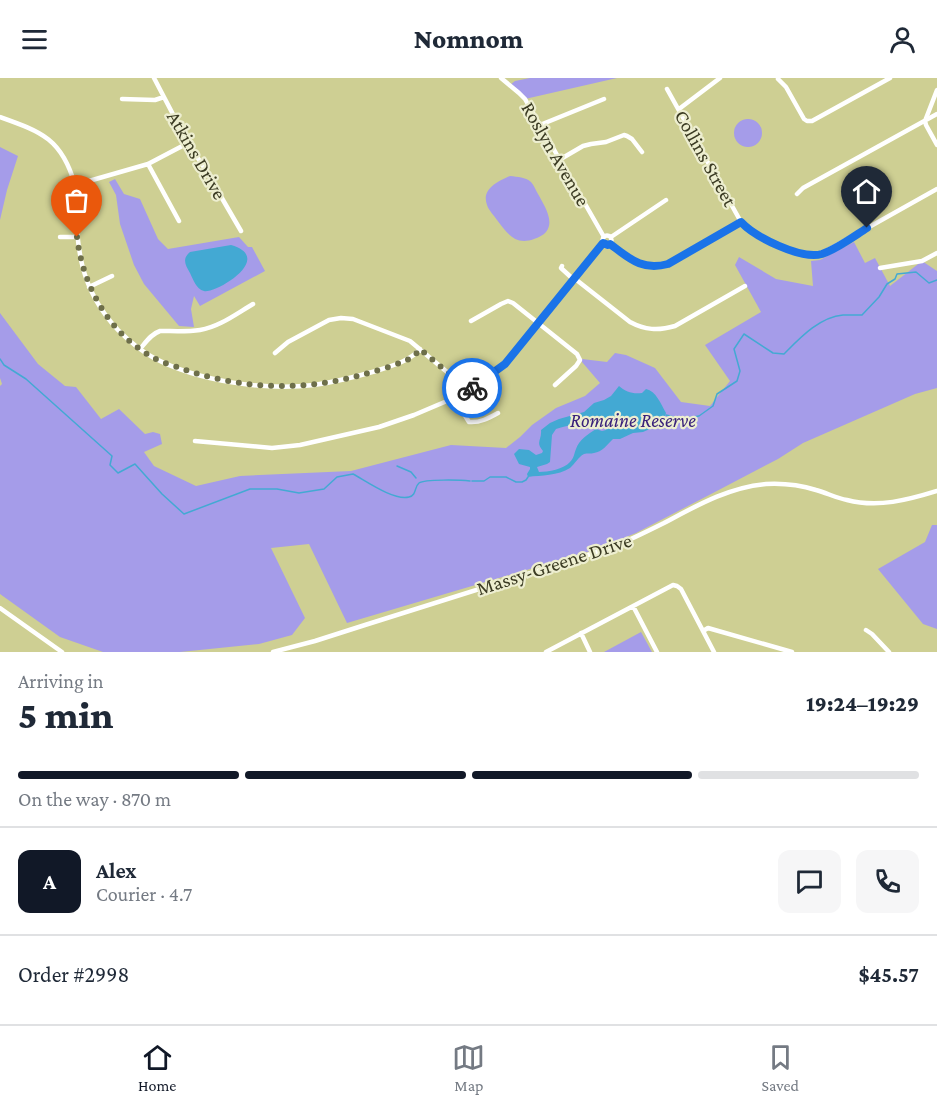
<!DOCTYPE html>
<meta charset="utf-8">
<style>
body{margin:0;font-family:"Crimson Pro",serif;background:#f6f6f7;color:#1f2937;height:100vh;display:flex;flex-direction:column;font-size:22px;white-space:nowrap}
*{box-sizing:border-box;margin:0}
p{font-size:20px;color:#747a83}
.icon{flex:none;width:33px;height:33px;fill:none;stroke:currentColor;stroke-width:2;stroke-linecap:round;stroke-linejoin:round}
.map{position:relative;height:574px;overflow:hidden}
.drawer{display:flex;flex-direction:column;background:#fff;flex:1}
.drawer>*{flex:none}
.pin{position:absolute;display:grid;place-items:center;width:51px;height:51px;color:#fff;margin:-62px -26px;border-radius:50% 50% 50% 0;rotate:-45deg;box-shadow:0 0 6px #0007}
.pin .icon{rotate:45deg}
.courier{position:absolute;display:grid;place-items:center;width:60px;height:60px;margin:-30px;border:4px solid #1a73e8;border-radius:50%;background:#fff;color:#222;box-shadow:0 2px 8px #0007}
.headline em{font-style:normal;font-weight:800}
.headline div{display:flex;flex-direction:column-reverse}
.headline{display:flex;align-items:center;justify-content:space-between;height:102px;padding:0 18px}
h1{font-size:39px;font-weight:800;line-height:45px}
.bar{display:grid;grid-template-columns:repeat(4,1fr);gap:9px 6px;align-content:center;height:72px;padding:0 18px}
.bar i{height:8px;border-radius:4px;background:#e0e1e3}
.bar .active{background:#111827}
.bar p{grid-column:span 4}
.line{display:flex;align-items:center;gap:15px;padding:0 18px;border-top:2px solid #e0e1e3}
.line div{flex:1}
.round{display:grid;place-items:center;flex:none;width:63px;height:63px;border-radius:12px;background:#f6f6f7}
header{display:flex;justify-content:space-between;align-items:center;height:78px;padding:0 18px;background:#fff;font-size:27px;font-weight:800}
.menu{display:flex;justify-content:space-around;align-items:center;height:84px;border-top:2px solid #e0e1e3;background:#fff;font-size:16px;color:#747a83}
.menu a{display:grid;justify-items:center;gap:3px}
.menu .active{color:#111827}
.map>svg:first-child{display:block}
.green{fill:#a59ce9}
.water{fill:#43a9d3;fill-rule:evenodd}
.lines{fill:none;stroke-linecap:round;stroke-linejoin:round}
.stream{stroke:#43a9d3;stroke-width:1.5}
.minor{stroke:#fff;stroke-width:4.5}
.done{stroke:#6e6f4a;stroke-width:6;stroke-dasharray:0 10.8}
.route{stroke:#1a73e8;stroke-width:8}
.labels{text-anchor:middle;stroke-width:4.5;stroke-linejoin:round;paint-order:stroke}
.street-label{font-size:20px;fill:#3b3b23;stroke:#edeed0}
.park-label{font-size:20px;font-style:italic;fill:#39217a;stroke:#edeed0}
</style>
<header><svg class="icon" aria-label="menu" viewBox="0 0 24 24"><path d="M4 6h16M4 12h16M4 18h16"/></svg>Nomnom<svg class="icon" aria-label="person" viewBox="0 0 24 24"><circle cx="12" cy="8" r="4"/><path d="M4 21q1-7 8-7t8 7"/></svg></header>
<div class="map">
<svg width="937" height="574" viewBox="0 0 937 574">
<rect width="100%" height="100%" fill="#cecf93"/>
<path class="green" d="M530,0H617L525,21L510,7L515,3Z
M734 55a14 14 0 1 1 28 0a14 14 0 1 1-28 0Z
M0,69L18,78L7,112L0,142Z
M510,98C518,99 525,99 531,104C534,107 536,113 538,116C544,127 555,143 546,154C544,157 537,160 534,161C515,168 507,155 497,142C494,137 489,133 487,127C481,111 498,103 510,98Z
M115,101L124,116L140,121L158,161L168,171L239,159L248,169H252L265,193L200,228L194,218L191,231L194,249L179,248L144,206L134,187L120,146L116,117L109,104Z
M854,164L865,185L875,180L890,208L922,183L937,193V310L915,316L803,365L778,381L713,415L636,455L594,472L347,545L309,466L271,470L305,540L292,557L259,566L180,574H103L60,559L0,516V308L2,306L0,300V235L38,286L65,308L76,309L101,341L119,331L145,356L153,354L160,356L162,366L144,374L154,388L196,408L240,398L351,393L451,367L506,370L520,359L532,347L556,330L585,318L600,305L582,284V281L607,284L615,275L626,277L655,290L681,324L710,328L730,303L705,267L761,234L735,187L739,179L776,201L813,208L811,183L820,182Z
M932,447H937V551L923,546L878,491L925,464Z
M641,554L652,574H604Z"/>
<path class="water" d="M231,167C276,180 215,216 204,213C196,211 193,201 190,195C185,186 182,181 190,174Z
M619,308C626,314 632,316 642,315L646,311C656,313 661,326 666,335L664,341L655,346L652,350L643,354L633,355L620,361H613C607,367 602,374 594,375C591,376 587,375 584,376C578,379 575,386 570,390C558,398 541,397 528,399L527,396L530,391V389L519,386L514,376L519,371L529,372L536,377L542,375L543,373C535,364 542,362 541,352L550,345L559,341L584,334L594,325L604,322L611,318ZM597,345H604L606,349V352L602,353L596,351C588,356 579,362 576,371C574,376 574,380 570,384C564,391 548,394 539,394L537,389L547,386L550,384L552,357L556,351C566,348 576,344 586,349Z"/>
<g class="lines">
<path class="stream" d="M0,281L4,287L26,301L112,378L110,387L118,395L135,386L162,416L184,436L250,411H277L299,415L324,411L337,399L353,396C366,403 394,423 409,419C417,417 414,409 419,405C425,401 461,402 470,403
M666,337L681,341L699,338L713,328L717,316L737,303L740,293L734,271L744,256L773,275L784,276C799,261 819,239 843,237C849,237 855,237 862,237L879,219L887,206L895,201L897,196L916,194L929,205L937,202
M397,388L411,394L416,400
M472,403H484L490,399H506L516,404H522L526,402L528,399"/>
<path class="minor" d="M154,0L188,65L205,91L241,153
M501,0L519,15L525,21L604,159
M778,1L786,9L804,41L807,43H812L890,0
M667,11L741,144C758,162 795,178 821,176L937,111
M937,12L925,43L926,47L937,67
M122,21L155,22L164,19
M679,31L720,0
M0,39C42,54 62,61 75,107
M540,47L604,21
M188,65L148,86L75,107C77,164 76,207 118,252C128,262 141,273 154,280C198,303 264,313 314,307C335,304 355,299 376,293C391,288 410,283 420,271
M559,82L583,68L591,66L606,64L624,57L627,58L632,61L642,74
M148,86L179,143
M797,116L803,110L937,36
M602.5 162a4.5 4.5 0 1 1 9 0a4.5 4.5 0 1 1-9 0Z
M60,159H77
M611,159L666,122
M610,166C630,181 642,193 668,186L741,144
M562,188L561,190L573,201
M880,190L922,183L937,175
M574,200L630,244C645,252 658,253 675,248L745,208
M89,209L112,198
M471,243L501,226L508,223L513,225L577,276L580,282L576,288L555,307
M140,271C146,264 151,256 160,253C173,253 187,254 200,252C219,249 236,236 253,226
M275,275L288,264L329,242L341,240L353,241L410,263L459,304L467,312
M454,320L469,344C480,345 489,340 498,335
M195,363L272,370L300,367L379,349L414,337L454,320L483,303L505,286L603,165
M633,528L657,574
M0,530L62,574
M866,552L872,556L889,574
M703,553L708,550L792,574
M581,555L590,574
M273,574L315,563L365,547L610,470C628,463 646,454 664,445C696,428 729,409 766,406C784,405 800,407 816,412C827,415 836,420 847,422C878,430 908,422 937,413
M546,574L673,507L677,508L681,511L714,574"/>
</g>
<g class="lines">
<path class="done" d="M77,159C83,208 108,254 152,279C162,285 175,288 186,292C239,310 295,313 349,300C363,297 403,286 414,278C416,276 418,273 420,271L459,304L467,312L472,310"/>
<path class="route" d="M472,310L505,286L603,165L608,167L610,166C630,181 642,193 668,186L741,144C755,159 801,182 822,176C837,171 853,159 867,150"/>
</g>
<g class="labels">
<g class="street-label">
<text transform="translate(556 76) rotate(60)" y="7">Roslyn Avenue</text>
<text transform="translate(197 77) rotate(60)" y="7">Atkins Drive</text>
<text transform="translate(706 80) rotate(61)" y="7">Collins Street</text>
<text transform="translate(554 486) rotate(-18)" y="7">Massy-Greene Drive</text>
</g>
<g class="park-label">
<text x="633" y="349">Romaine Reserve</text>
</g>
</g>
</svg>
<div class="pin" style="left:77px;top:159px;background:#ea580c"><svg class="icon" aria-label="bag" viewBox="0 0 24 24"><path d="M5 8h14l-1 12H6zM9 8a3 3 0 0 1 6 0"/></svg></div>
<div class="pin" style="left:867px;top:150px;background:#1f2937"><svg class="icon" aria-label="home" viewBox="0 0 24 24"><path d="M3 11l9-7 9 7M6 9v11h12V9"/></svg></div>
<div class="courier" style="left:472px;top:310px"><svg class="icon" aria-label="bike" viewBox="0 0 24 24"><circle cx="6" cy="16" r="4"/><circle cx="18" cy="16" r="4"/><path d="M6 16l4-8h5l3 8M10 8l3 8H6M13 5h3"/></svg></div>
</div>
<section class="drawer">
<div class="headline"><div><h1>5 min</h1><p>Arriving in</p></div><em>19:24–19:29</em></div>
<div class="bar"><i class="active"></i><i class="active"></i><i class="active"></i><i></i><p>On the way · 870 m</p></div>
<div class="line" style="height:108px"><b class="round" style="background:#111827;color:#fff">A</b><div><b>Alex</b><p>Courier · 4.7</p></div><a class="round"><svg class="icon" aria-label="chat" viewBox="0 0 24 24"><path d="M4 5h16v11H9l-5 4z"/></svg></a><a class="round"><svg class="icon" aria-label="phone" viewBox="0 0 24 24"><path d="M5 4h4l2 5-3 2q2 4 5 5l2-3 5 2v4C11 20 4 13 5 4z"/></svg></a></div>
<div class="line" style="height:78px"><div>Order #2998</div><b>$45.57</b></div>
</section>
<nav class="menu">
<a class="active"><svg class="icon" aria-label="home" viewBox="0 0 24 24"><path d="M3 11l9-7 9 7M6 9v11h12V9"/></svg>Home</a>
<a><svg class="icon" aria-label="map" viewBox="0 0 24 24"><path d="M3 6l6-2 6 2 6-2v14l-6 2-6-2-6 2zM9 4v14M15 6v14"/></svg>Map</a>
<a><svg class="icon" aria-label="saved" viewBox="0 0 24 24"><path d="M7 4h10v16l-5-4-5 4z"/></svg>Saved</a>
</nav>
